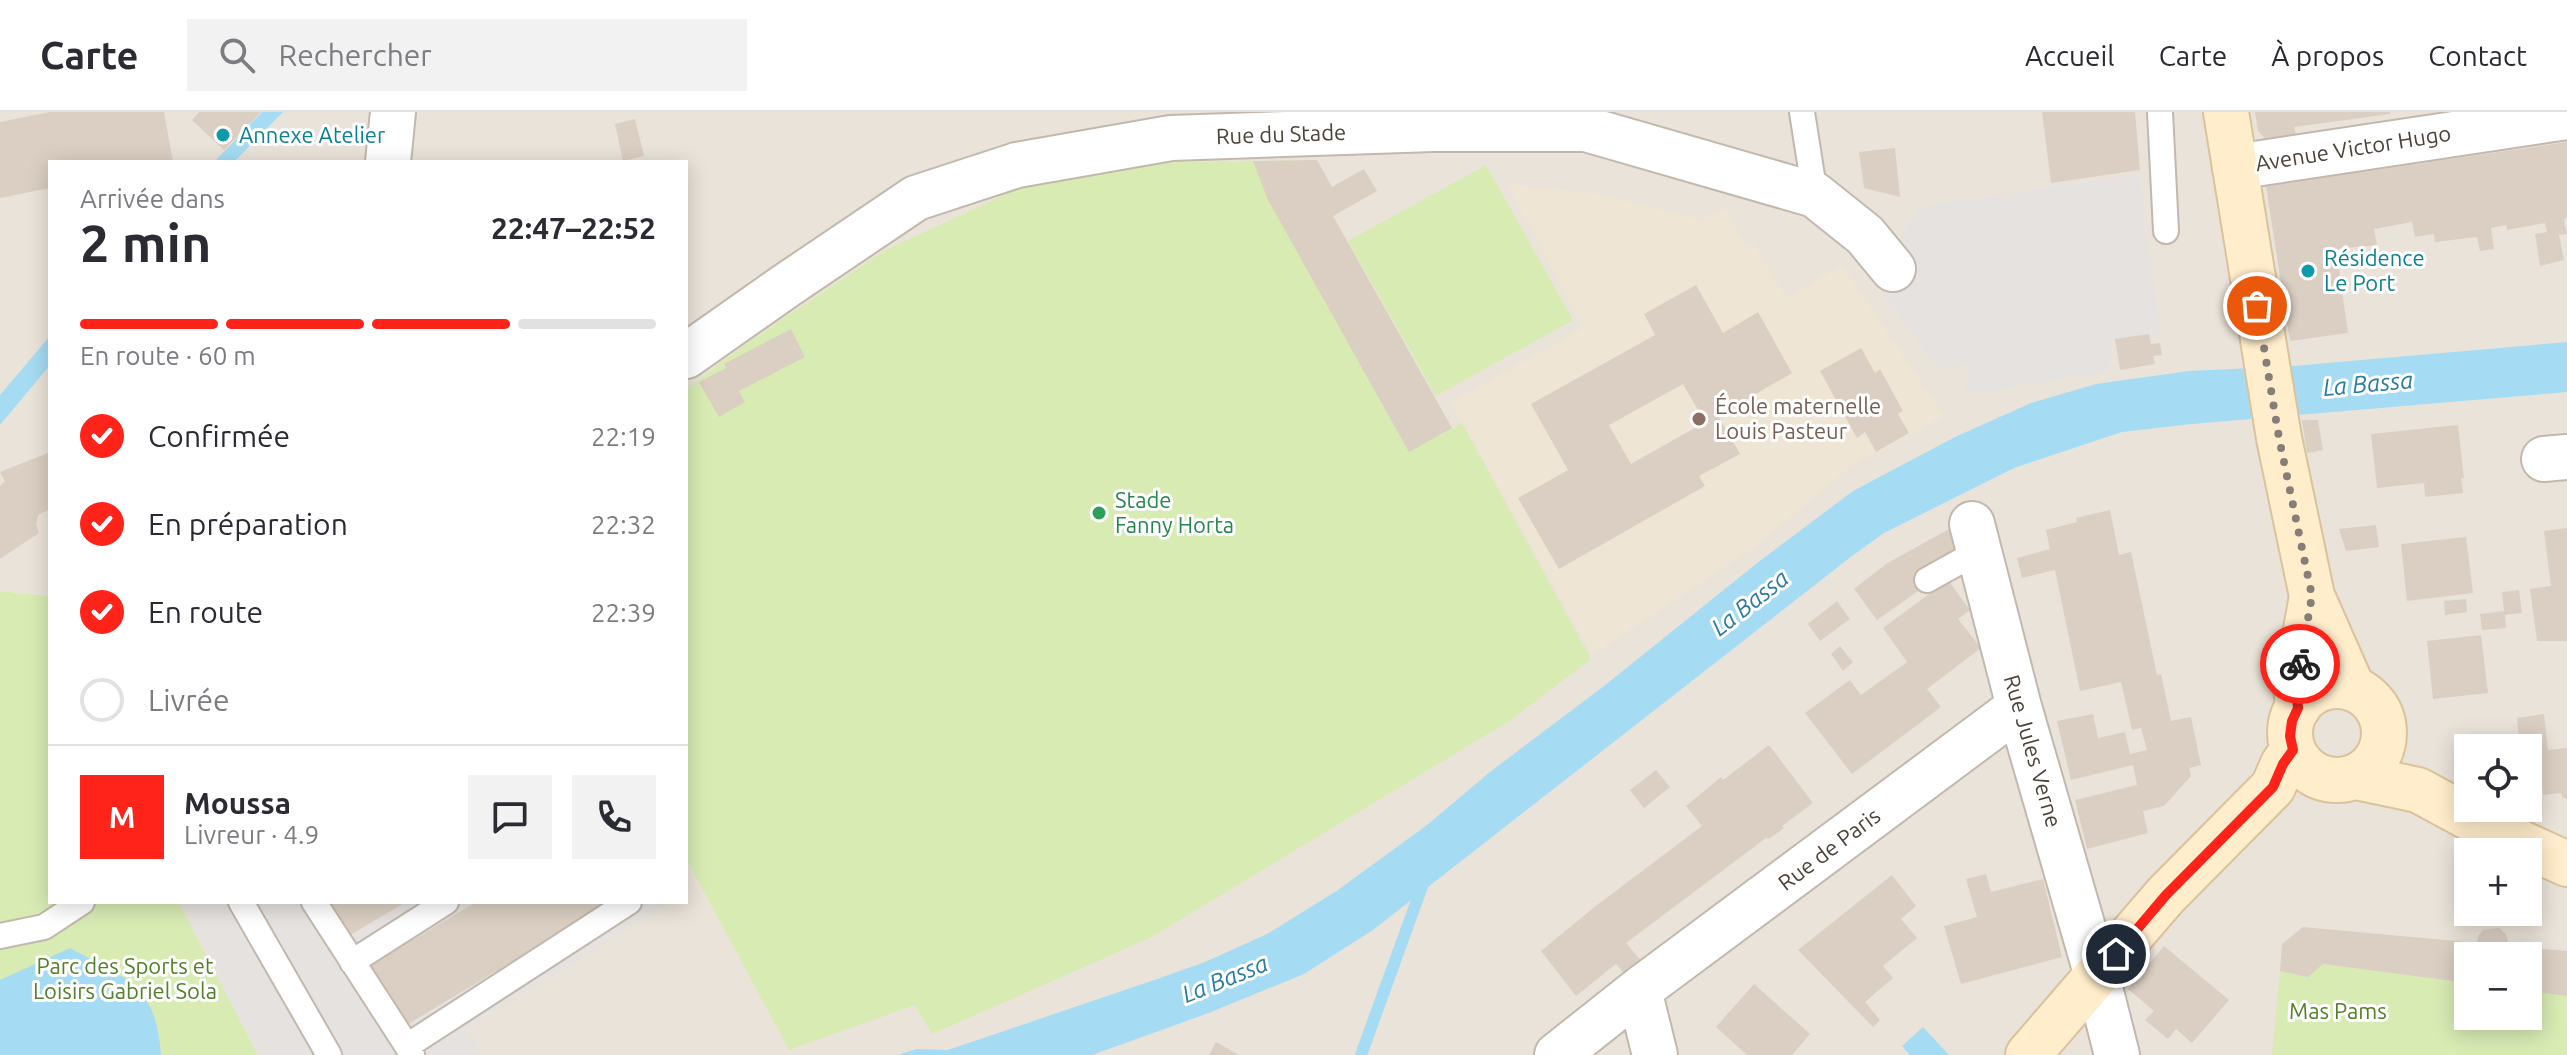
<!DOCTYPE html>
<html lang="fr">
<meta charset="utf-8">
<style>
body{margin:0;font-family:Ubuntu,sans-serif;background:#f2f2f3;color:#2b2b33;height:100vh;display:flex;flex-direction:column;font-size:30px;white-space:nowrap}
*{box-sizing:border-box;margin:0}
p{font-size:26px;color:#7c7c81}
.icon{flex:none;width:44px;height:44px;fill:none;stroke:currentColor;stroke-width:2;stroke-linecap:round;stroke-linejoin:round}
.map{position:relative;flex:1;overflow:hidden}
.drawer{position:absolute;left:48px;top:48px;width:640px;height:744px;display:flex;flex-direction:column;background:#fff;border-radius:0px;box-shadow:0 4px 20px #0003}
.drawer>*{flex:none}
.controls{position:absolute;left:2454px;top:622px;display:grid;gap:16px}
.controls a{display:grid;place-items:center;width:88px;height:88px;border-radius:0px;background:#fff;box-shadow:0 4px 20px #0003;font-size:40px}
.pin{position:absolute;display:grid;place-items:center;width:68px;height:68px;color:#fff;margin:-34px;border:4px solid #fff;border-radius:50%;box-shadow:0 2px 8px #0007}
.courier{position:absolute;display:grid;place-items:center;width:80px;height:80px;margin:-40px;border:6px solid #ff2319;border-radius:50%;background:#fff;color:#222;box-shadow:0 2px 10px #0007}
.summary em{font-style:normal;font-weight:700}
.summary div{display:flex;flex-direction:column-reverse}
.summary{display:flex;align-items:center;justify-content:space-between;height:136px;padding:0 32px}
h1{font-size:52px;font-weight:700;line-height:60px}
.bar{display:grid;grid-template-columns:repeat(4,1fr);gap:12px 8px;align-content:center;height:96px;padding:0 32px}
.bar i{height:10px;border-radius:6px;background:#e1e1e2}
.bar .active{background:#ff2319}
.bar p{grid-column:span 4}
.line{display:flex;align-items:center;gap:20px;padding:0 32px;border-top:2px solid #e1e1e2}
.line div{flex:1}
.round{display:grid;place-items:center;flex:none;width:84px;height:84px;border-radius:0px;background:#f2f2f3}
ol{padding:0 32px;list-style:none}
li{display:flex;align-items:center;gap:24px;height:88px}
li p{margin-inline-start:auto}
li .icon{padding:8px;border-radius:50%;background:#ff2319;color:#fff;stroke-width:4}
li:last-child{color:#7c7c81}
li i{width:44px;height:44px;border:4px solid #e1e1e2;border-radius:50%}
header{display:flex;align-items:center;gap:48px;box-sizing:border-box;height:112px;padding:0 40px;background:#fff;border-bottom:2px solid #e1e1e2}
header strong{font-size:38px}
nav{display:flex;gap:44px;margin-inline-start:auto;font-size:28px}
.search{width:560px;height:72px;background:#f2f2f3;display:flex;align-items:center;gap:20px;box-sizing:border-box;padding:0 28px;border-radius:0px;color:#7c7c81;font-size:30px}
.map>svg:first-child{display:block}
.residential{fill:#eae3d9;fill-rule:evenodd}
.education{fill:#efe5d5}
.green{fill:#d8ebb3}
.parking{fill:#e5e2df}
.water{fill:#a6dcf3}
.lines{fill:none;stroke-linecap:round;stroke-linejoin:round}
.stream{stroke:#a6dcf3;stroke-width:12}
.building{fill:#dbcfc3;fill-rule:evenodd}
.lane-casing{stroke:#c2b8ad;stroke-width:28}
.street-casing{stroke:#c2b8ad;stroke-width:48}
.secondary-casing{stroke:#dac39c;stroke-width:48}
.lane{stroke:#fff;stroke-width:24}
.street{stroke:#fff;stroke-width:44}
.secondary{stroke:#ffedcc;stroke-width:44}
.done{stroke:#877f77;stroke-width:8;stroke-dasharray:0 14.4}
.route{stroke:#ff2319;stroke-width:10}
.culture-dot{fill:#0f9aa8;stroke:#fff;stroke-width:3}
.education-dot{fill:#8d6e63;stroke:#fff;stroke-width:3}
.leisure-dot{fill:#2e9e5b;stroke:#fff;stroke-width:3}
.labels{text-anchor:middle;stroke-width:6;stroke-linejoin:round;paint-order:stroke}
.street-label{font-size:22px;fill:#4b4238;stroke:#fff}
.culture-label{font-size:22px;fill:#0d838f;stroke:#fff;text-anchor:start}
.education-label{font-size:22px;fill:#785e54;stroke:#fff;text-anchor:start}
.leisure-label{font-size:22px;fill:#27864d;stroke:#fff;text-anchor:start}
.park-label{font-size:22px;fill:#538028;stroke:#fff}
.water-label{font-size:24px;font-style:italic;fill:#287ba2;stroke:#fff}
</style>
<header>
<strong>Carte</strong>
<div class="search"><svg class="icon" aria-label="search" viewBox="0 0 24 24"><circle cx="10" cy="10" r="6"/><path d="M15 15l6 6"/></svg>Rechercher</div>
<nav><a>Accueil</a><a>Carte</a><a>À propos</a><a>Contact</a></nav>
</header>
<div class="map">
<svg width="2567" height="943" viewBox="0 0 2567 943">
<rect width="100%" height="100%" fill="#f6f1eb"/>
<path class="residential" d="M0,0H2567V943H258L179,790H686V50H50V484L0,479ZM2468,636H2528V696H2468ZM2468,740H2528V800H2468ZM2468,844H2528V904H2468Z"/>
<path class="education" d="M1507,72L1598,82L1701,108L1725,96L1747,134L1754,132L1786,186L1842,153L1944,304L1848,356L1759,432L1592,543L1451,290L1583,216Z"/>
<path class="green" d="M1317,48L1344,97L1333,105L1452,316L1462,311L1591,547L1511,608L1150,826L932,922L915,893L789,938L686,746V277L750,229L886,138L1015,78L1133,51Z
M1486,53L1573,208L1436,284L1348,129Z
M0,479L50,484V790H179L258,943H0Z
M2323,852L2468,871V904H2528V879L2567,884V943H2272L2280,859L2308,865Z"/>
<path class="parking" d="M2139,62L2161,224L2111,229L2110,259L1964,283L1971,252L1937,255L1873,168L1920,95Z
M179,790H671L469,916L481,943H258Z"/>
<path class="water" d="M262,0H283L234,50H214Z
M50,224V253L0,313V283Z
M2567,230V280L2192,312L2122,320L2014,356L1884,421L1852,444L1373,818L1304,862L1206,902L1092,943H898L916,937L948,938L1160,866L1205,850L1267,822L1338,778L1427,713L1490,660L1604,574L1761,448L1853,379L1955,325L2031,291L2096,272L2189,259L2293,254Z
M70,836C127,867 156,872 161,943H0V868Z
M1923,915L1949,943H1910L1902,934Z"/>
<g class="lines">
<path class="stream" d="M1361,943L1424,769"/>
</g>
<path class="building" d="M50,0H164L173,50H50V76L0,86V10Z
M199,0H261L224,38L192,8Z
M2042,0H2135L2140,58L2051,71Z
M2255,0H2390V2L2294,15L2297,26L2267,29L2258,19Z
M635,7L644,44L623,49L615,12Z
M2567,30V106L2564,107L2567,122L2559,123L2564,148L2540,154L2535,122L2547,120L2545,111L2507,118L2506,113L2491,116L2494,137L2480,139L2477,125L2435,130L2434,122L2415,125L2412,110L2374,117L2377,133L2336,137L2348,221L2290,229L2266,74Z
M1895,36L1900,85L1864,76L1859,40Z
M1317,48L1332,75L1364,57L1377,79L1333,104L1452,316L1409,340L1268,88L1253,49Z
M1696,173L1723,221L1758,200L1792,261L1718,304L1740,342L1699,364L1705,374L1559,457L1518,386L1568,358L1531,292L1655,223L1644,202ZM1683,272L1705,310L1631,352L1609,313Z
M791,217L805,245L739,279L745,290L719,305L699,270L726,256L724,252Z
M2149,222L2151,232L2160,231L2162,243L2153,244L2155,252L2120,258L2115,227Z
M1861,236L1875,261L1880,257L1903,299L1898,302L1909,321L1876,340L1865,320L1857,326L1820,259Z
M2302,308H2318L2323,338L2307,341Z
M2458,313L2464,366H2461L2463,381L2425,385L2424,371L2377,376L2371,322Z
M48,341L50,346V397L38,403L36,412L39,421L0,447V374L5,369L0,360Z
M2110,398L2119,443L2131,440L2157,563L2161,562L2171,609L2191,605L2201,653L2189,656L2191,664L2164,694L2143,699L2148,721L2087,737L2075,688L2137,673L2133,653L2071,668L2057,609L2093,602L2098,626L2125,620L2130,642L2147,638L2141,616L2132,618L2121,570L2080,579L2055,458L2022,466L2017,446L2050,437L2046,418L2077,410L2076,406Z
M1958,412L1963,435L1913,462L1921,477L1877,508L1854,477L1886,452Z
M2376,413L2379,435L2346,439L2339,417Z
M2567,416V529H2537L2530,477L2551,474L2544,419Z
M2466,425L2473,481L2407,489L2401,432Z
M1948,468L1970,498L1958,507L1981,536L1927,577L1941,595L1852,662L1805,601L1850,568L1861,583L1907,550L1883,516Z
M2519,478L2522,501L2505,503L2506,516L2482,518L2480,502L2504,499L2502,480Z
M2466,487L2467,500L2445,503L2444,489Z
M1837,489L1850,507L1820,529L1808,512Z
M2481,523L2488,581L2433,587L2427,529Z
M1840,534L1853,550L1843,559L1831,542Z
M2544,602L2548,638L2567,636V687L2562,685L2561,681L2543,683L2539,639L2528,640V636H2520L2517,606Z
M1769,633L1813,691L1782,714L1784,716L1769,727L1766,726L1626,831L1642,850L1625,863L1616,852L1576,884L1541,839L1597,793L1702,714L1686,694L1721,665L1723,668Z
M1656,658L1670,675L1644,696L1630,678Z
M1986,762L1991,780L2043,767L2062,845L1961,872L1944,814L1977,805L1966,767Z
M1892,763L1916,794L1901,807L1917,826L1883,854L1893,866L1865,890L1880,908L1873,915L1798,838Z
M330,790H406L350,823Z
M476,790H611L405,914L369,854Z
M2303,815L2477,831L2478,824L2483,818L2499,816L2506,822L2509,834L2567,839V884L2528,879V844H2468V871L2323,852L2308,865L2280,859L2282,832Z
M2164,834L2229,888L2192,931L2176,917L2168,927L2145,908L2154,899L2128,877Z
M1754,872L1810,922L1792,943H1747L1716,915Z
M1216,930L1239,943H1209Z"/>
<g class="lines">
<g class="lane-casing">
<path id="lane" d="M1802,0L1815,83
M2160,0L2166,119
M1927,468L1979,439
M241,790L329,943
M314,790L407,934
M0,824L44,815L82,790
M352,850L446,790
M412,943L407,934L629,790"/>
</g>
<g class="street-casing">
<path id="street" d="M388,50L393,0
M2235,55L2567,5
M686,244L787,173L916,86L1017,53L1171,26L1433,17H1586L1815,83L1865,123L1893,157
M2544,347L2567,345
M1972,412L2019,595L2097,864L2117,943
M1639,878L1655,943
M1557,943L1639,878L2019,595"/>
</g>
<g class="secondary-casing">
<path id="secondary" d="M2226,0L2279,326L2312,484L2353,577
M2290 621a47 47 0 1 1 94 0a47 47 0 1 1-94 0Z
M2298,596L2296,574L2312,484
M2356,665L2418,678L2490,717L2567,752
M2028,943L2166,783L2273,675L2283,652L2293,638"/>
</g>
<use href="#lane" class="lane"/>
<use href="#street" class="street"/>
<use href="#secondary" class="secondary"/>
</g>
<g class="lines">
<path class="done" d="M2257,194L2279,326L2312,484L2300,552"/>
<path class="route" d="M2116,842L2166,783L2273,675L2283,652L2293,638L2290,624L2292,609L2298,596L2296,574L2300,552"/>
</g>
<g class="culture-dot">
<circle cx="223" cy="23" r="8"/>
<circle cx="2308" cy="159" r="8"/>
</g>
<circle class="education-dot" cx="1699" cy="307" r="8"/>
<circle class="leisure-dot" cx="1099" cy="401" r="8"/>
<g class="labels">
<g class="street-label">
<text transform="translate(1281 22) rotate(-2)" y="8">Rue du Stade</text>
<text transform="translate(2353 36) rotate(-9)" y="8">Avenue Victor Hugo</text>
<text transform="translate(2033 639) rotate(74)" y="8">Rue Jules Verne</text>
<text transform="translate(1829 737) rotate(-37)" y="8">Rue de Paris</text>
</g>
<g class="culture-label">
<text x="239" y="31">Annexe Atelier</text>
<text x="2324" y="154">Résidence<tspan x="2324" dy="25">Le Port</tspan></text>
</g>
<g class="education-label">
<text x="1715" y="302">École maternelle<tspan x="1715" dy="25">Louis Pasteur</tspan></text>
</g>
<g class="leisure-label">
<text x="1115" y="396">Stade<tspan x="1115" dy="25">Fanny Horta</tspan></text>
</g>
<g class="park-label">
<text x="125" y="862">Parc des Sports et<tspan x="125" dy="25">Loisirs Gabriel Sola</tspan></text>
<text x="2338" y="907">Mas Pams</text>
</g>
<g class="water-label">
<text transform="translate(2368 272) rotate(-5)" y="8">La Bassa</text>
<text transform="translate(1750 491) rotate(-38)" y="8">La Bassa</text>
<text transform="translate(1225 867) rotate(-22)" y="8">La Bassa</text>
</g>
</g>
</svg>
<div class="controls">
<a><svg class="icon" aria-label="locate" viewBox="0 0 24 24"><circle cx="12" cy="12" r="6"/><path d="M12 2v4M12 18v4M2 12h4M18 12h4"/></svg></a>
<a>+</a>
<a>−</a>
</div>
<div class="pin" style="left:2257px;top:194px;background:#ea580c"><svg class="icon" aria-label="bag" viewBox="0 0 24 24"><path d="M5 8h14l-1 12H6zM9 8a3 3 0 0 1 6 0"/></svg></div>
<div class="pin" style="left:2116px;top:842px;background:#1f2937"><svg class="icon" aria-label="home" viewBox="0 0 24 24"><path d="M3 11l9-7 9 7M6 9v11h12V9"/></svg></div>
<div class="courier" style="left:2300px;top:552px"><svg class="icon" aria-label="bike" viewBox="0 0 24 24"><circle cx="6" cy="16" r="4"/><circle cx="18" cy="16" r="4"/><path d="M6 16l4-8h5l3 8M10 8l3 8H6M13 5h3"/></svg></div>
<section class="drawer">
<div class="summary"><div><h1>2 min</h1><p>Arrivée dans</p></div><em>22:47–22:52</em></div>
<div class="bar"><i class="active"></i><i class="active"></i><i class="active"></i><i></i><p>En route · 60 m</p></div>
<ol>
<li><svg class="icon" aria-label="check" viewBox="0 0 24 24"><path d="M5 12l5 5 9-10"/></svg>Confirmée<p>22:19</p></li>
<li><svg class="icon" aria-label="check" viewBox="0 0 24 24"><path d="M5 12l5 5 9-10"/></svg>En préparation<p>22:32</p></li>
<li><svg class="icon" aria-label="check" viewBox="0 0 24 24"><path d="M5 12l5 5 9-10"/></svg>En route<p>22:39</p></li>
<li><i></i>Livrée</li>
</ol>
<div class="line" style="height:144px"><b class="round" style="background:#ff2319;color:#fff">M</b><div><b>Moussa</b><p>Livreur · 4.9</p></div><a class="round"><svg class="icon" aria-label="chat" viewBox="0 0 24 24"><path d="M4 5h16v11H9l-5 4z"/></svg></a><a class="round"><svg class="icon" aria-label="phone" viewBox="0 0 24 24"><path d="M5 4h4l2 5-3 2q2 4 5 5l2-3 5 2v4C11 20 4 13 5 4z"/></svg></a></div>
</section>
</div>
